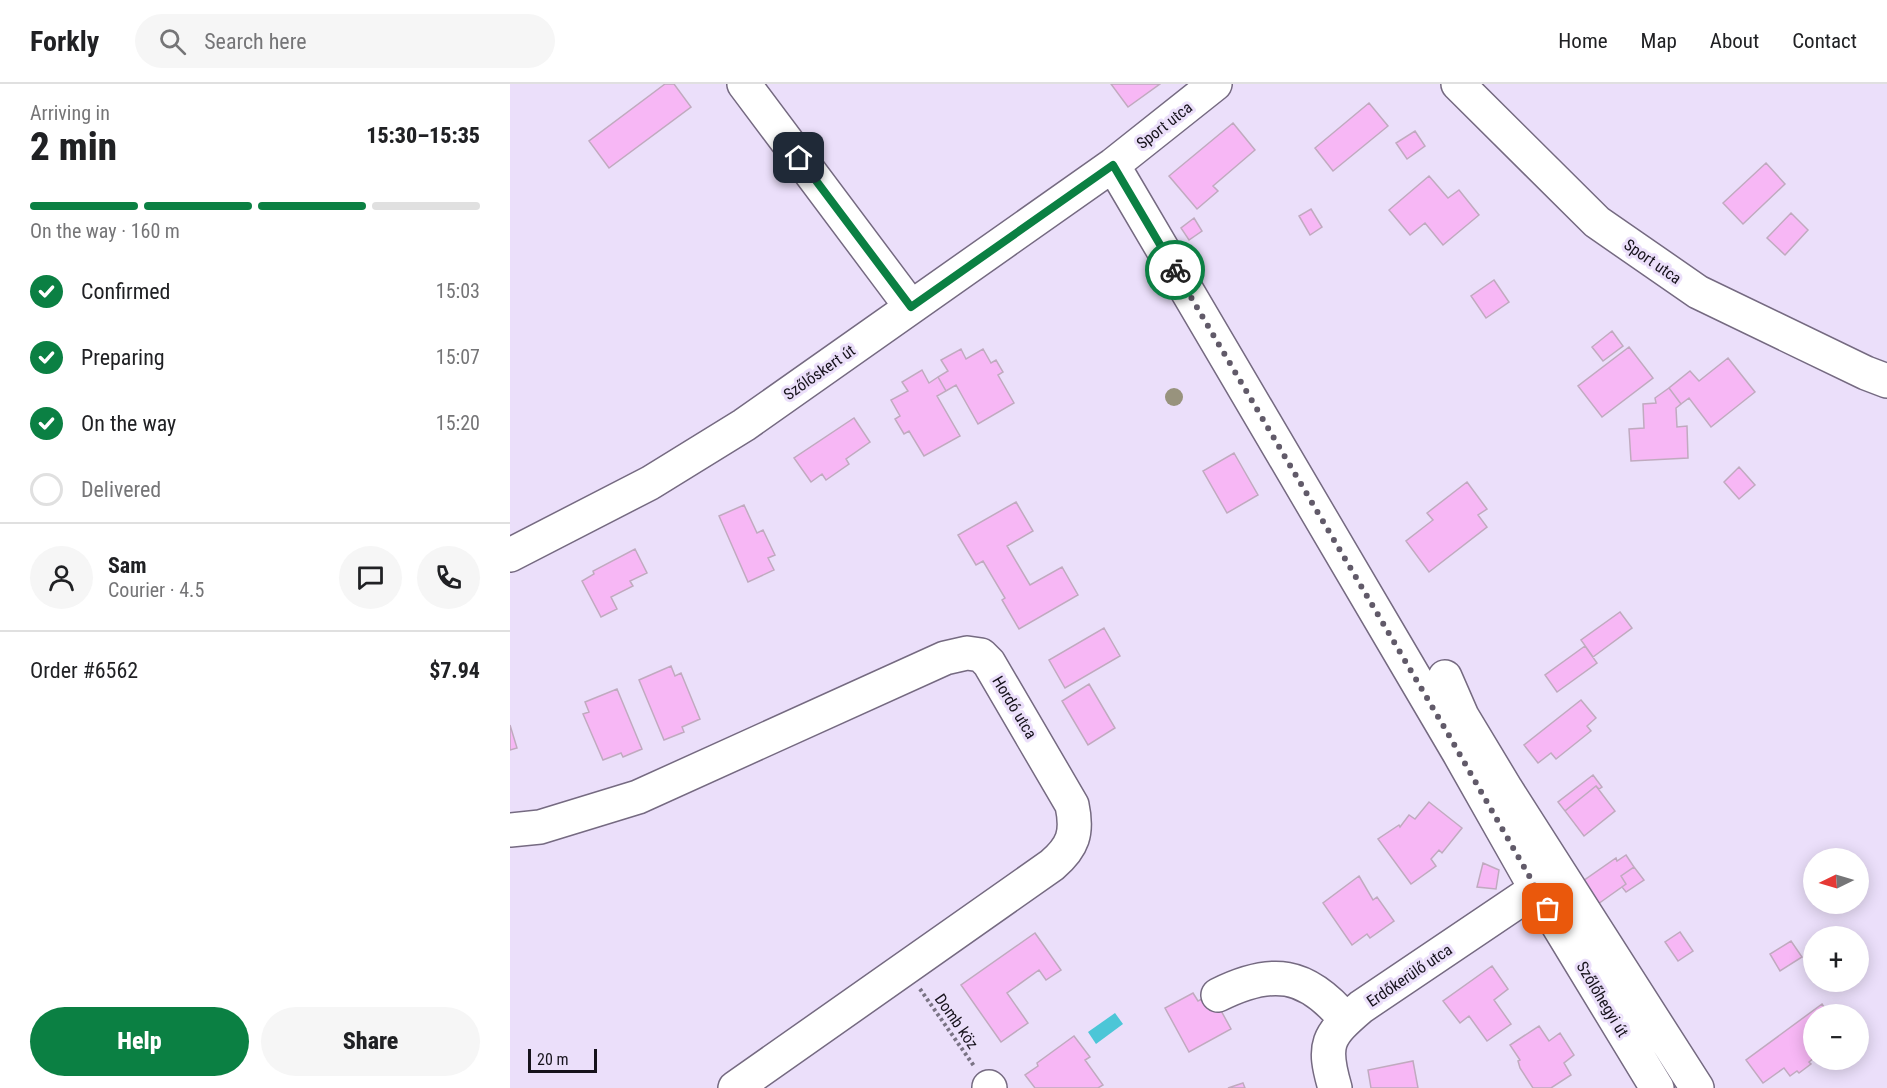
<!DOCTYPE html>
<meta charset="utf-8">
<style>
body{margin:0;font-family:"Roboto Condensed",sans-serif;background:#f6f6f6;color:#202124;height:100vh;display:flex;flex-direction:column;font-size:22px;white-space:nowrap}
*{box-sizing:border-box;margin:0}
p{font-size:20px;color:#757577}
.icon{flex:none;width:33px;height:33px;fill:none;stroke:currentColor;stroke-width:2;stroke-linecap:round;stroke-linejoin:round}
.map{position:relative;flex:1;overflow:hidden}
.details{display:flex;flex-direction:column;background:#fff;width:510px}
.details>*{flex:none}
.needle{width:39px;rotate:265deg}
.tools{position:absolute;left:1293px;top:764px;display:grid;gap:12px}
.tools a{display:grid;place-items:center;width:66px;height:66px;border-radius:50%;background:#fff;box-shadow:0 3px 15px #0003;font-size:30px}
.scale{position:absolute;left:18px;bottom:15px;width:69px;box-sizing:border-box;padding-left:6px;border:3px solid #16121b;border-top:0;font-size:16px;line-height:21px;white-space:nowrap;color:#16121b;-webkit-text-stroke:4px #ebdffa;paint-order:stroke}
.pin{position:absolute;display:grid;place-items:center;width:51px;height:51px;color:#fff;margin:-26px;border-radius:12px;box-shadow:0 3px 9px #0006}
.courier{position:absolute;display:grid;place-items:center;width:60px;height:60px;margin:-30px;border:4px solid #0b8043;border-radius:50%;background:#fff;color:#222;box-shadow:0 2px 8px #0007}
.head em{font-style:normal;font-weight:800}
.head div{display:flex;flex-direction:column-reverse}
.head{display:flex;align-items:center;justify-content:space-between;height:102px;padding:0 30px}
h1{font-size:39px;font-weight:800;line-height:45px}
.bar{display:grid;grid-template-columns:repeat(4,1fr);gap:9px 6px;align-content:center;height:72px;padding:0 30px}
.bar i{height:8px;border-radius:4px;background:#e0e0e0}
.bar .on{background:#0b8043}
.bar p{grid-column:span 4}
.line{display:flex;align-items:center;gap:15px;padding:0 30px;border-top:2px solid #e0e0e0}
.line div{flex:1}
.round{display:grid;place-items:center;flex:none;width:63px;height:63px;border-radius:32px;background:#f6f6f6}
ol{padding:0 30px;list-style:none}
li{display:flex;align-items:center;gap:18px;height:66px}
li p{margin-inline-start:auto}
li .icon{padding:6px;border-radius:50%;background:#0b8043;color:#fff;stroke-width:4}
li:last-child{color:#757577}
li i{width:33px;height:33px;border:3px solid #e0e0e0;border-radius:50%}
.action{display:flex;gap:12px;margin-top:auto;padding:12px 30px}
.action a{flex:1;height:69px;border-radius:36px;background:#0b8043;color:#fff;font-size:24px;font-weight:800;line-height:69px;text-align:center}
.action a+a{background:#f6f6f6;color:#202124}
header{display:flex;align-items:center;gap:36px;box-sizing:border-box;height:84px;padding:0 30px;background:#fff;border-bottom:2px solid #e0e0e0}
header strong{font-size:28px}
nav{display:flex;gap:33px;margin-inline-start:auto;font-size:21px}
.search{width:420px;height:54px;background:#f6f6f6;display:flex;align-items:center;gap:15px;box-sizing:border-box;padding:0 21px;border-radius:33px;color:#757577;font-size:22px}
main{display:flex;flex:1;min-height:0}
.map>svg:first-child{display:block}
.water{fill:#4cc6d7}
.building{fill:#f7b7f5;stroke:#c0aabf;stroke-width:1.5}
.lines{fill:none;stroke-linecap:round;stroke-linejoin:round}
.minor-casing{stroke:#756a81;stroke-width:36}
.path{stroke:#7a7384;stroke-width:4;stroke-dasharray:3 3;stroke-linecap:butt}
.minor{stroke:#fff;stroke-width:33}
.tree{fill:#98937d}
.done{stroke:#615a69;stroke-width:6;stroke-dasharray:0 10.8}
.route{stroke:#0b8043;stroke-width:8}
.labels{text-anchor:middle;stroke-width:6;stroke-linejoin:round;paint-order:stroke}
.street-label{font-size:16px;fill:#16121b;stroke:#ebdffa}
</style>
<header>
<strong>Forkly</strong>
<div class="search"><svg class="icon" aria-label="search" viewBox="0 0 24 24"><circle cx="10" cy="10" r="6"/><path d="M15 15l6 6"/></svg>Search here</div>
<nav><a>Home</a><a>Map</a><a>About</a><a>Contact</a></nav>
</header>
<main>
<section class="details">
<div class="head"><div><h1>2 min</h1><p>Arriving in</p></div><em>15:30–15:35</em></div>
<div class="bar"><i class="on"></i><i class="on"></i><i class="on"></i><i></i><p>On the way · 160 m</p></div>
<ol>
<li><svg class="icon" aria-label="check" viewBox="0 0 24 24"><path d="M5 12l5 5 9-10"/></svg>Confirmed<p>15:03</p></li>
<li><svg class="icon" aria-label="check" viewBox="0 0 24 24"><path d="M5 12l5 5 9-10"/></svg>Preparing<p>15:07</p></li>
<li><svg class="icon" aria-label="check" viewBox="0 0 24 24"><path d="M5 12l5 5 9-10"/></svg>On the way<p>15:20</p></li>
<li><i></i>Delivered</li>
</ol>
<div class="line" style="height:108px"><a class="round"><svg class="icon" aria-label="person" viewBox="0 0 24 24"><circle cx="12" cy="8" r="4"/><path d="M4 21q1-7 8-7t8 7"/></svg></a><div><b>Sam</b><p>Courier · 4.5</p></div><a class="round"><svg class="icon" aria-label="chat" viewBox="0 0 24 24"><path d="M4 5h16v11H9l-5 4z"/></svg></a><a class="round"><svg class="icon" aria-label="phone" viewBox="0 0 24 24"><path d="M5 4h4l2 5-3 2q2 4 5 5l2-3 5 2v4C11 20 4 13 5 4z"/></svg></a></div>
<div class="line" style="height:78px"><div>Order #6562</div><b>$7.94</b></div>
<div class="action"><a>Help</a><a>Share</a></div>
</section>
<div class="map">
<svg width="1377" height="1004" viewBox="0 0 1377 1004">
<rect width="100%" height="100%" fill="#ebdffa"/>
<path class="water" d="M605,929L613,940L586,960L578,948Z"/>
<path class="building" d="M155,0H164L181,23L99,84L79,57Z
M601,0H650L618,23Z
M859,19L878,42L823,87L805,64Z
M723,39L745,66L703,102L708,107L687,125L659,92Z
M905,47L915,62L897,75L886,59Z
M1256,79L1275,100L1233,140L1213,119Z
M919,92L938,114L949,106L969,131L933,161L915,139L900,151L879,126Z
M801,125L812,143L800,151L789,132Z
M1281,129L1298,146L1275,171L1257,154Z
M684,134L692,147L679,156L671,144Z
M984,196L999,218L976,234L961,212Z
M1102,247L1113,262L1093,277L1082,263Z
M1119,263L1143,294L1092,333L1068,302Z
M451,265L456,275L473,265L481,279L486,276L493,288L488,291L504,319L468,340L446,301L436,307L428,293L438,287L431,276Z
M1218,274L1245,308L1201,343L1179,314L1171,320L1159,304L1180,287L1189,297Z
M412,286L419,299L428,293L436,307L427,312L450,352L414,372L399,347L394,350L385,335L390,332L381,316L398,307L392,298Z
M1159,304L1171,320L1166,324L1167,343L1177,342L1178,374L1121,377L1119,345L1134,344L1133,320L1146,319L1145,314Z
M344,334L360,358L336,375L339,380L316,396L312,390L301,398L284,374Z
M724,369L748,411L717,429L693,387Z
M1229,383L1245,401L1229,415L1214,398Z
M957,398L977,425L968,431L977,443L919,488L896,457L923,436L917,429Z
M506,418L523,447L497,462L520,501L552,483L568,511L509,545L492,516L495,514L473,477L466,481L448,451Z
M234,421L247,449L253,446L265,471L258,474L264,486L238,498L209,432Z
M125,465L137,489L120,497L123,502L101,513L107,525L91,533L72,497L84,490L83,487Z
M1110,528L1122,544L1083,573L1071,556Z
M594,544L610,572L555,604L539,576Z
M1075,562L1087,579L1047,608L1035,591Z
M161,582L165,592L171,589L190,635L172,643L174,648L154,656L129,596Z
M579,600L605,644L578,661L552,617Z
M107,605L132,665L113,673L111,669L93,676L73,630L79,628L75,618Z
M1071,616L1086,634L1077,642L1081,647L1046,675L1041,669L1028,679L1014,661Z
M0,641L7,664L0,666Z
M1083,691L1092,703L1089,705L1086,702L1055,727L1048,718Z
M1086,702L1105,727L1074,752L1055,727Z
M919,718L952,744L932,769L929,766L921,775L926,782L901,800L868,755L889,741L890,743L899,731L905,735Z
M1116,771L1124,783L1111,792L1116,800L1088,820L1073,797L1106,774L1107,777Z
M973,779L989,786L986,805L967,803Z
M1124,783L1134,796L1116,808L1112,803L1116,800L1111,792Z
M849,792L863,816L867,813L884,837L860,854L857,850L842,861L813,819Z
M1170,848L1183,867L1168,877L1155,858Z
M525,849L551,886L536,896L529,886L497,909L518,939L491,958L451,901Z
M1281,857L1292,873L1270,887L1260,870Z
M982,882L998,905L984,916L1001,940L977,957L959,932L950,939L933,917Z
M683,909L688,917L702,910L721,945L679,968L655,924Z
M1312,920L1319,930H1304V974L1299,978L1301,980L1289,989L1287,987L1280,992L1274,984L1253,999L1236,976Z
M1029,942L1039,957L1050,949L1064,971L1054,979L1061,991L1041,1004H1023L1010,984L1008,977L1010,976L1000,961Z
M564,952L580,973L575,976L593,1001L588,1004H525L515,991L528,982L527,979Z
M903,977L908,1004H861L858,986Z
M733,999L735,1004H718Z"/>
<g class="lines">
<g class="minor-casing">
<path id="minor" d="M234,0L401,223
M948,0L1087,138L1188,208L1356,289L1377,297
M603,81L949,669L1026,805L1147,1004
M0,471L140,399L234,341L603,81L705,0
M935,593L952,632L996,705L1187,1004
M0,746L30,743L128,713L435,574L457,569L471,571L479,579L562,721C568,749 563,763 542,781L225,1004
M708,911C762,884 796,888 836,936
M479,1003L480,1004
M825,1004C812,960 817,952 851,923L1026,805"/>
</g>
<path class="path" d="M410,905L464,982"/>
<use href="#minor" class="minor"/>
</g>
<circle class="tree" cx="664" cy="313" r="9"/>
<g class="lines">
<path class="done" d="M665,186L937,648L1038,825"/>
<path class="route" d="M289,74L401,223L603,81L665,186"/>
</g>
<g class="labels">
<g class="street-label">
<text transform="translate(654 41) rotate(-38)" y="6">Sport utca</text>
<text transform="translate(1143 177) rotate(35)" y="6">Sport utca</text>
<text transform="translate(309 288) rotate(-35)" y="6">Szőlőskert út</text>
<text transform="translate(505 623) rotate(59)" y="6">Hordó utca</text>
<text transform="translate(899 891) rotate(-34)" y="6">Erdőkerülő utca</text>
<text transform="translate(1093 915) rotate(59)" y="6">Szőlőhegyi út</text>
<text transform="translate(447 937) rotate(55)" y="6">Domb köz</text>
</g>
</g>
</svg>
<div class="tools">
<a><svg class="needle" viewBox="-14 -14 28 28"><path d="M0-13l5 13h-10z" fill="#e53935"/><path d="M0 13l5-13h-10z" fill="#757577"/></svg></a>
<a>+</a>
<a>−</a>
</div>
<div class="scale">20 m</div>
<div class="pin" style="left:1038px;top:825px;background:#ea580c"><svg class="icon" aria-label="bag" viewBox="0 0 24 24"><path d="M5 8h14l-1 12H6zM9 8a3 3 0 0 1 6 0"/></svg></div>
<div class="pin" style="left:289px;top:74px;background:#1f2937"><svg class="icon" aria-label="home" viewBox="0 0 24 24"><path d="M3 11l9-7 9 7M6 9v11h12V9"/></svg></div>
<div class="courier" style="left:665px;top:186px"><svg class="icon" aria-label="bike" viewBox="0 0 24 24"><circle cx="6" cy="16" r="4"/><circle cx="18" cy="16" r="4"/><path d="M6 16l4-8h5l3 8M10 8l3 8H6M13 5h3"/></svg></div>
</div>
</main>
